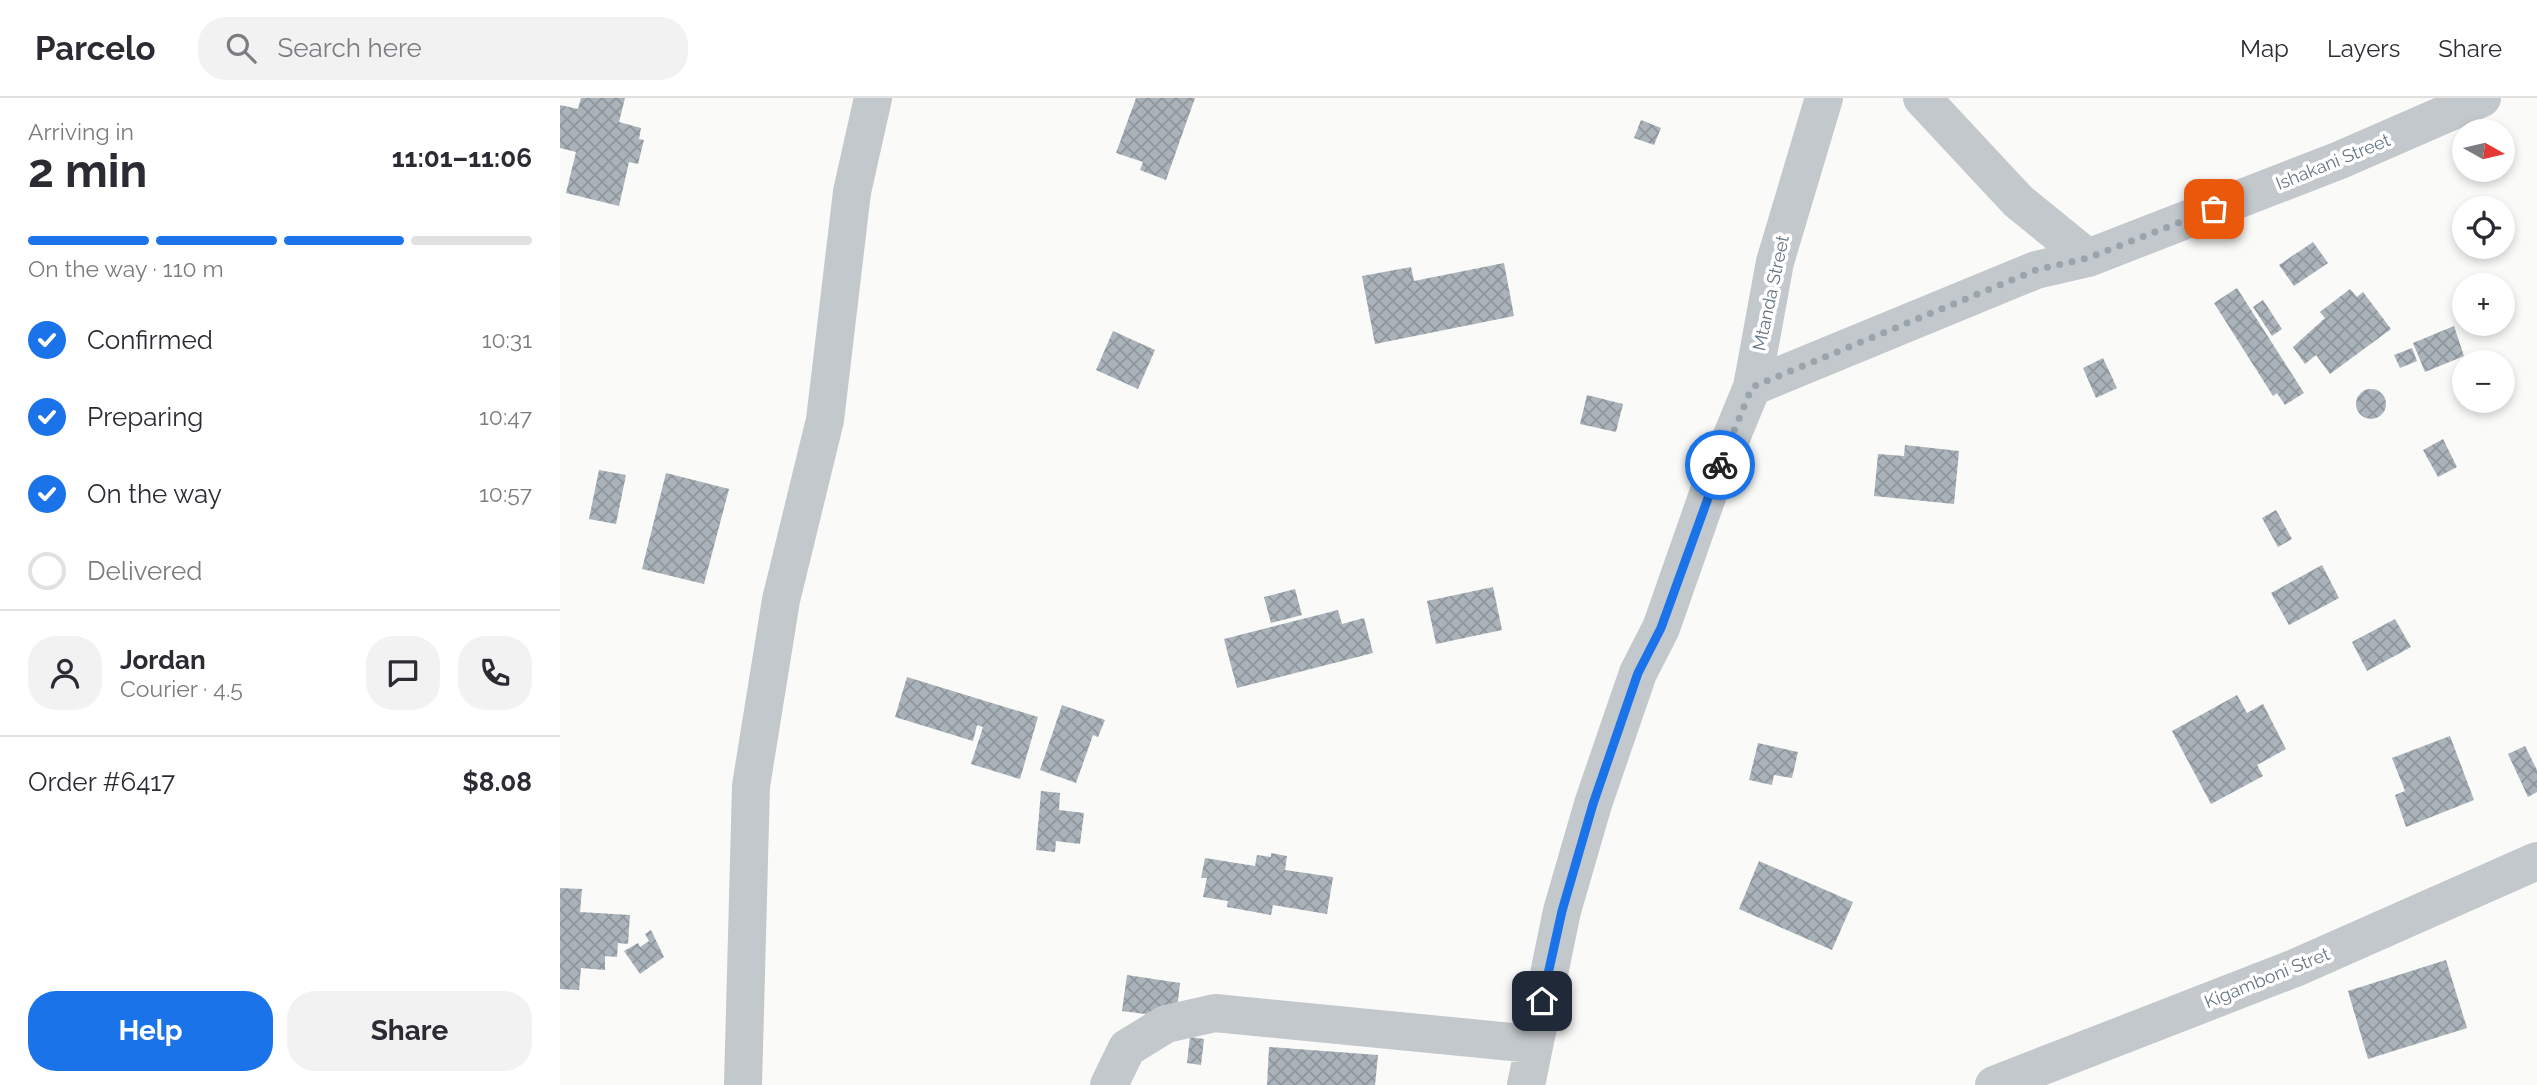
<!DOCTYPE html>
<meta charset="utf-8">
<style>
body{margin:0;font-family:Raleway,sans-serif;background:#f2f2f3;color:#2b2b33;height:100vh;display:flex;flex-direction:column;font-size:26px;white-space:nowrap}
*{box-sizing:border-box;margin:0}
p{font-size:23px;color:#7c7c81}
.icon{flex:none;width:38px;height:38px;fill:none;stroke:currentColor;stroke-width:2;stroke-linecap:round;stroke-linejoin:round}
.map{position:relative;flex:1;overflow:hidden}
.sheet{display:flex;flex-direction:column;background:#fff;width:560px}
.sheet>*{flex:none}
.needle{width:46px;rotate:98deg}
.buttons{position:absolute;left:1892px;top:21px;display:grid;gap:14px}
.buttons a{display:grid;place-items:center;width:63px;height:63px;border-radius:50%;background:#fff;box-shadow:0 4px 10px #0003;font-size:35px}
.pin{position:absolute;display:grid;place-items:center;width:60px;height:60px;color:#fff;margin:-30px;border-radius:14px;box-shadow:0 4px 10px #0006}
.courier{position:absolute;display:grid;place-items:center;width:70px;height:70px;margin:-35px;border:5px solid #1a73e8;border-radius:50%;background:#fff;color:#222;box-shadow:0 2px 9px #0007}
.headline em{font-style:normal;font-weight:700}
.headline div{display:flex;flex-direction:column-reverse}
.headline{display:flex;align-items:center;justify-content:space-between;height:119px;padding:0 28px}
h1{font-size:46px;font-weight:700;line-height:52px}
.bar{display:grid;grid-template-columns:repeat(4,1fr);gap:10px 7px;align-content:center;height:84px;padding:0 28px}
.bar i{height:9px;border-radius:5px;background:#e1e1e2}
.bar .selected{background:#1a73e8}
.bar p{grid-column:span 4}
.line{display:flex;align-items:center;gap:18px;padding:0 28px;border-top:2px solid #e1e1e2}
.line div{flex:1}
.round{display:grid;place-items:center;flex:none;width:74px;height:74px;border-radius:28px;background:#f2f2f3}
ol{padding:0 28px;list-style:none}
li{display:flex;align-items:center;gap:21px;height:77px}
li p{margin-inline-start:auto}
li .icon{padding:7px;border-radius:50%;background:#1a73e8;color:#fff;stroke-width:4}
li:last-child{color:#7c7c81}
li i{width:38px;height:38px;border:4px solid #e1e1e2;border-radius:50%}
.cta{display:flex;gap:14px;margin-top:auto;padding:14px 28px}
.cta a{flex:1;height:80px;border-radius:28px;background:#1a73e8;color:#fff;font-size:28px;font-weight:700;line-height:80px;text-align:center}
.cta a+a{background:#f2f2f3;color:#2b2b33}
header{display:flex;align-items:center;gap:42px;box-sizing:border-box;height:98px;padding:0 35px;background:#fff;border-bottom:2px solid #e1e1e2}
header strong{font-size:33px}
nav{display:flex;gap:38px;margin-inline-start:auto;font-size:24px}
.search{width:490px;height:63px;background:#f2f2f3;display:flex;align-items:center;gap:18px;box-sizing:border-box;padding:0 24px;border-radius:28px;color:#7c7c81;font-size:26px}
main{display:flex;flex:1;min-height:0}
.map>svg:first-child{display:block}
.building{fill:url(#building-cross-hatch)}
.lines{fill:none;stroke-linecap:round;stroke-linejoin:round}
.minor{stroke:#c3c8cc;stroke-width:38}
.done{stroke:#99a4ac;stroke-width:7;stroke-dasharray:0 12.6}
.route{stroke:#1a73e8;stroke-width:9}
.labels{text-anchor:middle;stroke-width:7;stroke-linejoin:round;paint-order:stroke}
.street-label{font-size:18px;fill:#657683;stroke:#fff}
</style>
<header>
<strong>Parcelo</strong>
<div class="search"><svg class="icon" aria-label="search" viewBox="0 0 24 24"><circle cx="10" cy="10" r="6"/><path d="M15 15l6 6"/></svg>Search here</div>
<nav><a>Map</a><a>Layers</a><a>Share</a></nav>
</header>
<main>
<section class="sheet">
<div class="headline"><div><h1>2 min</h1><p>Arriving in</p></div><em>11:01–11:06</em></div>
<div class="bar"><i class="selected"></i><i class="selected"></i><i class="selected"></i><i></i><p>On the way · 110 m</p></div>
<ol>
<li><svg class="icon" aria-label="check" viewBox="0 0 24 24"><path d="M5 12l5 5 9-10"/></svg>Confirmed<p>10:31</p></li>
<li><svg class="icon" aria-label="check" viewBox="0 0 24 24"><path d="M5 12l5 5 9-10"/></svg>Preparing<p>10:47</p></li>
<li><svg class="icon" aria-label="check" viewBox="0 0 24 24"><path d="M5 12l5 5 9-10"/></svg>On the way<p>10:57</p></li>
<li><i></i>Delivered</li>
</ol>
<div class="line" style="height:126px"><a class="round"><svg class="icon" aria-label="person" viewBox="0 0 24 24"><circle cx="12" cy="8" r="4"/><path d="M4 21q1-7 8-7t8 7"/></svg></a><div><b>Jordan</b><p>Courier · 4.5</p></div><a class="round"><svg class="icon" aria-label="chat" viewBox="0 0 24 24"><path d="M4 5h16v11H9l-5 4z"/></svg></a><a class="round"><svg class="icon" aria-label="phone" viewBox="0 0 24 24"><path d="M5 4h4l2 5-3 2q2 4 5 5l2-3 5 2v4C11 20 4 13 5 4z"/></svg></a></div>
<div class="line" style="height:91px"><div>Order #6417</div><b>$8.08</b></div>
<div class="cta"><a>Help</a><a>Share</a></div>
</section>
<div class="map">
<svg width="1977" height="987" viewBox="0 0 1977 987">
<defs>
<pattern id="building-cross-hatch" width="8" height="8" patternUnits="userSpaceOnUse" patternTransform="scale(1.75)"><rect width="8" height="8" fill="#aab3b9"/><path d="M0 0l8 8M0 8l8-8" fill="none" stroke="#8e969c"/></pattern>
</defs>
<rect width="100%" height="100%" fill="#fafaf8"/>
<path class="building" d="M21,0H65L59,24L81,30L79,41L84,42L78,66L69,64L59,108L6,95L16,54L0,50V7L18,11Z
M576,0H635L606,82L580,72L583,64L556,55Z
M1081,22L1101,30L1094,47L1074,40Z
M1753,144L1768,165L1734,188L1719,167Z
M944,165L954,218L815,246L802,178L851,169L854,183Z
M1677,190L1744,295L1725,307L1717,295L1713,298L1654,205Z
M1790,191L1797,199L1803,194L1831,231L1770,276L1756,257L1745,266L1733,249L1765,220L1760,214Z
M1703,202L1722,231L1712,238L1693,209Z
M1894,228L1904,258L1865,274L1853,245Z
M553,233L595,252L578,291L536,272Z
M1852,250L1857,263L1840,270L1834,257Z
M1543,260L1557,290L1536,300L1523,270Z
M1796 306a15 15 0 1 1 30 0a15 15 0 1 1-30 0Z
M1027,297L1063,306L1056,334L1020,326Z
M1883,341L1897,369L1878,379L1863,352Z
M1345,347L1399,353L1394,406L1314,398L1318,356L1344,358Z
M39,372L66,377L56,426L29,421Z
M106,375L169,391L144,486L82,471Z
M1716,412L1732,441L1718,449L1702,420Z
M1762,467L1779,500L1729,527L1711,495Z
M933,489L942,532L876,546L867,503Z
M735,491L742,517L711,525L704,499Z
M778,512L782,526L804,520L813,555L677,590L664,541Z
M1835,521L1851,549L1807,573L1792,544Z
M347,579L478,619L460,681L411,666L423,629L417,627L413,643L335,619Z
M1677,597L1687,615L1703,606L1726,651L1697,667L1703,678L1651,706L1612,633Z
M502,607L545,622L538,639L533,637L516,685L480,672Z
M1890,638L1914,702L1846,729L1835,697L1845,693L1832,660Z
M1198,645L1238,654L1232,680L1214,677L1212,687L1189,682Z
M1965,648L1977,672V694L1968,699L1948,656Z
M481,693L500,695L499,712L524,715L520,746L496,743L495,754L476,752Z
M711,755L727,758L725,772L773,779L767,816L713,807L711,817L667,809L668,803L643,799L647,780H641L645,760L695,768L697,757L711,759Z
M1199,763L1293,804L1272,852L1179,811Z
M0,790L22,791L20,814L70,817L68,846L58,845L57,859L45,858V872L21,870L19,892L0,891Z
M91,832L104,859L80,876L64,853L78,845L80,849L89,843L85,836Z
M1886,862L1907,930L1808,961L1788,893Z
M567,877L620,885L616,920L562,913Z
M630,939L644,941L641,967L627,965Z
M709,949L818,957L815,987H707Z"/>
<g class="lines">
<path class="minor" d="M1362,0L1458,103L1528,160
M1192,289L1476,172L1528,160L1780,62L1922,0
M183,987L191,688L221,502L265,322L292,94L313,0
M549,987L567,950L606,926L655,915L973,946
M966,987L1002,813L1033,706L1078,575L1101,530L1148,396L1192,289L1215,164L1264,0
M1434,987L1735,870L1977,763"/>
</g>
<g class="lines">
<path class="done" d="M1160,367L1192,289L1476,172L1528,160L1654,111"/>
<path class="route" d="M982,903L1002,813L1033,706L1078,575L1101,530L1160,367"/>
</g>
<g class="labels">
<g class="street-label">
<text transform="translate(1773 64) rotate(-22)" y="6">Ishakani Street</text>
<text transform="translate(1211 195) rotate(-78)" y="6">Mtanda Street</text>
<text transform="translate(1707 880) rotate(-22)" y="6">Kigamboni Stret</text>
</g>
</g>
</svg>
<div class="buttons">
<a><svg class="needle" viewBox="-14 -14 28 28"><path d="M0-13l5 13h-10z" fill="#e53935"/><path d="M0 13l5-13h-10z" fill="#7c7c81"/></svg></a>
<a><svg class="icon" aria-label="locate" viewBox="0 0 24 24"><circle cx="12" cy="12" r="6"/><path d="M12 2v4M12 18v4M2 12h4M18 12h4"/></svg></a>
<a>+</a>
<a>−</a>
</div>
<div class="pin" style="left:1654px;top:111px;background:#ea580c"><svg class="icon" aria-label="bag" viewBox="0 0 24 24"><path d="M5 8h14l-1 12H6zM9 8a3 3 0 0 1 6 0"/></svg></div>
<div class="pin" style="left:982px;top:903px;background:#1f2937"><svg class="icon" aria-label="home" viewBox="0 0 24 24"><path d="M3 11l9-7 9 7M6 9v11h12V9"/></svg></div>
<div class="courier" style="left:1160px;top:367px"><svg class="icon" aria-label="bike" viewBox="0 0 24 24"><circle cx="6" cy="16" r="4"/><circle cx="18" cy="16" r="4"/><path d="M6 16l4-8h5l3 8M10 8l3 8H6M13 5h3"/></svg></div>
</div>
</main>
